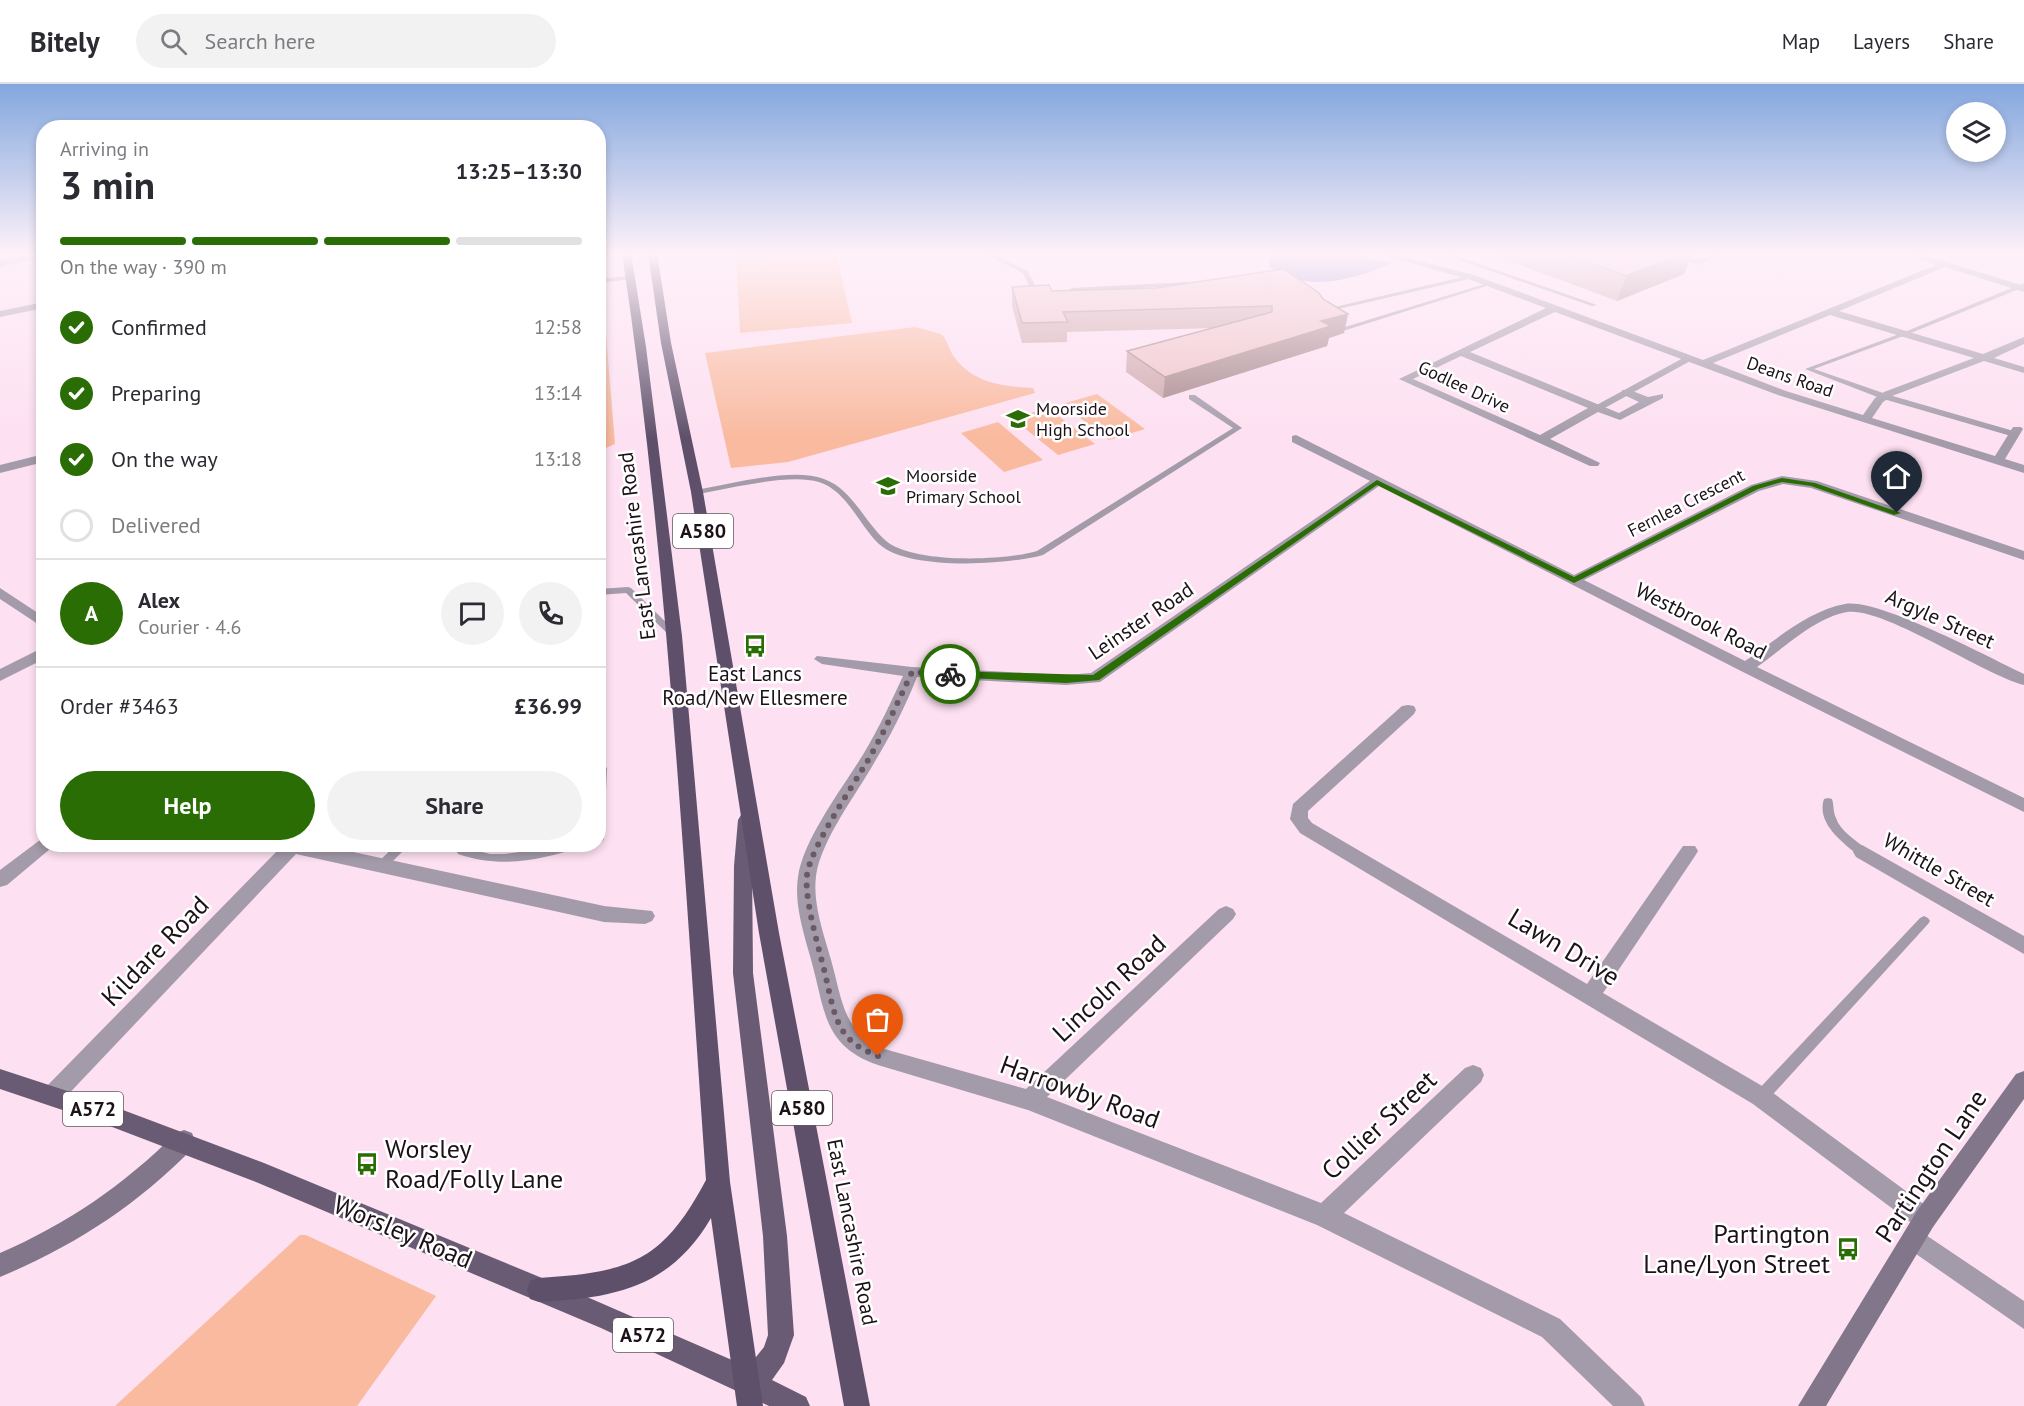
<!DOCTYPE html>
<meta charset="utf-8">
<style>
body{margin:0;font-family:"PT Sans",sans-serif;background:#f2f2f3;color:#2b2b33;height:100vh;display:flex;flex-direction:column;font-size:22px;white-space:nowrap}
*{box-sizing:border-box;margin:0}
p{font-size:20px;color:#7c7c81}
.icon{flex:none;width:33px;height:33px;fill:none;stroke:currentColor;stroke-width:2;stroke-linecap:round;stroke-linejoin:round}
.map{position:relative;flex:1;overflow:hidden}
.details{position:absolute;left:36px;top:36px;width:570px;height:732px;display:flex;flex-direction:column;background:#fff;border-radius:24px;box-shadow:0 3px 9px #0003}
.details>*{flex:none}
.buttons{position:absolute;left:1946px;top:18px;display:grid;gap:12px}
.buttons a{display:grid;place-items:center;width:60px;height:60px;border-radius:50%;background:#fff;box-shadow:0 3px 9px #0003;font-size:30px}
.pin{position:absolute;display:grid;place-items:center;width:51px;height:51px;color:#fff;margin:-62px -26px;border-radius:50% 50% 50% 0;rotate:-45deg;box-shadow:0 0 6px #0007}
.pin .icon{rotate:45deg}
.courier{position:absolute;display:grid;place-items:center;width:60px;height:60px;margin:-30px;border:4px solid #2a6d05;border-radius:50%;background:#fff;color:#222;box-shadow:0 2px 8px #0007}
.head em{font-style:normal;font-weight:600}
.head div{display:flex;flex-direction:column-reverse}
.head{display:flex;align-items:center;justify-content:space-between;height:102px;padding:0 24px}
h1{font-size:39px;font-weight:600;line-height:45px}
.bar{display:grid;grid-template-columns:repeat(4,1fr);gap:9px 6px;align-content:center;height:72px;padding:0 24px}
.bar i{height:8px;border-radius:4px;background:#e1e1e2}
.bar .current{background:#2a6d05}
.bar p{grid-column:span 4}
.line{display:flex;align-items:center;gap:15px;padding:0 24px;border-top:2px solid #e1e1e2}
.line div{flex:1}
.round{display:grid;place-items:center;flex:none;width:63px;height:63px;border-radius:32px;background:#f2f2f3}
ol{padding:0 24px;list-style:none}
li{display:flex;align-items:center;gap:18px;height:66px}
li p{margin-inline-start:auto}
li .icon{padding:6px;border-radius:50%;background:#2a6d05;color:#fff;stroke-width:4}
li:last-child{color:#7c7c81}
li i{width:33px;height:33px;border:3px solid #e1e1e2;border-radius:50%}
.action{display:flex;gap:12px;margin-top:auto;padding:12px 24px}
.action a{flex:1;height:69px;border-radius:36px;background:#2a6d05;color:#fff;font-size:24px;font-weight:600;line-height:69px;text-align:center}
.action a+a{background:#f2f2f3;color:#2b2b33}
header{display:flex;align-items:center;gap:36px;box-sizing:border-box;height:84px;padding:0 30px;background:#fff;border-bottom:2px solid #e1e1e2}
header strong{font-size:28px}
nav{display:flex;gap:33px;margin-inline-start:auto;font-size:21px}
.search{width:420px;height:54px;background:#f2f2f3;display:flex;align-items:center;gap:15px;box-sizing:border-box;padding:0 21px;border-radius:33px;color:#7c7c81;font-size:22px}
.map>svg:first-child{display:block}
.green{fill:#f9ba9f}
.water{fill:#8d94d0}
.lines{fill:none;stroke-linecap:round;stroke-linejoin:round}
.service{fill:#a39ba9;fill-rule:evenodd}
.pedestrian{fill:#a39ba9;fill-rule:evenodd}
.minor{fill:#a39ba9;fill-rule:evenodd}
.secondary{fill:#81768a;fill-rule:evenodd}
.primary{fill:#695b73;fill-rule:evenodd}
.trunk{fill:#5e506a;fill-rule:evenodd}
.wall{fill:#cda8ab}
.shaded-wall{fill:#a7888b}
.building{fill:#eec3c7;stroke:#a7888b;stroke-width:1.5}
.route{fill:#2a6d05}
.done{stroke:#6b5964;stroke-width:6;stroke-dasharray:0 10.8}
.labels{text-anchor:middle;stroke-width:5;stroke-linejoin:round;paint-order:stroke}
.far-street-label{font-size:18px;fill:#1d1118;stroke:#fff}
.far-poi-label{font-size:18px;fill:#1d1118;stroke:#fff;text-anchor:start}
.shield{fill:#fff;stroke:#61585d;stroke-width:1.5}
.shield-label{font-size:20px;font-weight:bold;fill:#1d1118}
.street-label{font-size:21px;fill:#1d1118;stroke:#fff}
.poi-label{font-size:21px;fill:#1d1118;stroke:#fff}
.near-street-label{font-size:26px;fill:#1d1118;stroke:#fff}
.near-poi-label{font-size:26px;fill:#1d1118;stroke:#fff;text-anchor:start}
</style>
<header>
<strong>Bitely</strong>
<div class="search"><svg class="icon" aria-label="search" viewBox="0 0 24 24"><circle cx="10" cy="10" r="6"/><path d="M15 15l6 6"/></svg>Search here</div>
<nav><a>Map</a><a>Layers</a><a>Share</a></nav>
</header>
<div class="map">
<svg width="2024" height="1322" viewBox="0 0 2024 1322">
<rect width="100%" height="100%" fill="#fde0f1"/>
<path class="green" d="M736,169H836L852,239L740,249Z
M602,200L615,360L599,367L598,201Z
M915,243L941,250C948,256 949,267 955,274C975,300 1002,302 1033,304L1035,309L788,378L731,384L705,269Z
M1097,310L1145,345L1109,356L1062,320Z
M1048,324L1095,360L1058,371L1012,334Z
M998,338L1043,376L1004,388L961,349Z
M300,1151H306L436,1212L357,1322H115Z"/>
<path class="water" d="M1276,169H1351L1391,179C1354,196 1304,210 1269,182V172Z"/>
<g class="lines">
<path class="service" d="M983,169H991L1028,187L1036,204L1044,207L1041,209L1031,206L1023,189Z
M1439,169H1448L1597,221L1592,222Z
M1471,191L1474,193L1473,194L1325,228L1322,226Z
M630,192L632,193V195L598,199V195Z
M1188,198L1191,200L1190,201L1072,208L1069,206L1072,204Z
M1488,199L1493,200L1346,246H1342L1331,239L1336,238L1345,243Z
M2024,199V203L1906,251L1814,285L1886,310L2017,348V352H2011L1880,314L1805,285L1902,249Z
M1189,311H1195L1242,344L1043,471C1007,481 908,487 879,460C859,441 847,407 819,398C788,389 729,405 697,410L693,408L697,406C731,400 792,383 824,395C852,405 864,437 885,456C911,480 1004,477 1037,467L1233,344L1189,315Z
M628,503L631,504L678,550L680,552L678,554H672L626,509L598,511V505Z
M602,680L607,684L604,755L602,758L598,759V681Z
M1828,714L1832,715C1834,721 1833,728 1836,734C1840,747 1856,756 1866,765L1868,768L1866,771H1858C1842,758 1816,739 1824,715Z
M397,760H410L385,785L381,787L377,785L375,782L377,779Z
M453,760H465L466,764L490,770H505L535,766L560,760H583L582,763C539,776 502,785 458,770Z
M1924,832L1928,834L1930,837L1928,840L1766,1018L1761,1019L1756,1018L1754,1013L1756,1008L1920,834Z"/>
<path class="pedestrian" d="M1685,273L1694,275L1601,326L1591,324Z"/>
<path class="minor" d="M35,169H44V173L0,183V177Z
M1374,169H1390L1474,191L1703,276L1936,181L1904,169H1918L2024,202V208L1945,183L1839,227L1983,270L2024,253V260L1994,274L2024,283V289L1984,277L1892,312L1883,318L1872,334L1995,372L2013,343H2021L2023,345L2005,375L2024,381V389L1778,311L1555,228L1470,268L1619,329L1639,318L1622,310V306H1630L1648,313L1663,310V314L1620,336L1598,328L1550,355L1600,379L1598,382H1590L1399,295L1546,224L1468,195ZM1830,231L1974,274L1884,308L1875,314L1863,331L1786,307L1713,279ZM1461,272L1588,324L1540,351L1413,295Z
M1663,169C1675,169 1689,175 1698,175C1707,175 1716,169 1727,169L1698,181Z
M44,218V224L0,233V227Z
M1296,351L1574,491L1751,401L1782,392L1817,397L2024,467V476L1811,404L1783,400L1759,407L1584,496L1745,577C1775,557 1807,527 1845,520C1878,514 1988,573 2024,590V601C1983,590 1882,522 1847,528C1814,534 1783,565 1757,583L2024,714V728L1741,587L1379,402L1100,598L1066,601L917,593C905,623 891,651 874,679C856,711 821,756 816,792C812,825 828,860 835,891C843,924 848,949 881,964L1026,1005L1219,825L1226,822L1233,825L1236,830L1233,835L1047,1013L1321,1119L1465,984L1473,981L1481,984L1484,991L1481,998L1344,1129L1560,1235L1641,1313L1645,1322H1613L1542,1253L1317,1141L1028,1026L878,981C832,965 826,939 816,895C809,863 793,826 798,793C803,755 844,702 864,669C879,644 891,618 903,592L822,580L814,575L817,572L912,583L1066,591L1091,589L1370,397L1292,358V352Z
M44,370V378L0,389V381Z
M0,504L44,533V544L0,515Z
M44,563V575L0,597V585Z
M1408,621L1414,622L1416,626L1414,630L1308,727V734L1312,739L1587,900L1683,762H1695L1698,767L1695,772L1603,909L1769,1006L1933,1127L1937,1135L1933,1143L1925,1147L1917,1143L1753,1020L1300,749L1290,735L1293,720L1402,622Z
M44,753V760H53L50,765L7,801L0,803V786Z
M273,760H316L604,822L652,827L655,832L652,837L645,840L604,838L296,770L61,1018L53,1021L45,1018L42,1011L45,1004L278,766Z
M1862,761L2024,852V870L1856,773L1853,768L1856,763Z
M1914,1143L2024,1217V1245L1906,1163L1902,1155L1906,1147Z"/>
<path class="secondary" d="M2024,987V1015L1933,1143L1826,1322H1798L1917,1127L2016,990Z
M184,1046L192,1049L195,1057L192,1065C136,1122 74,1162 0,1193V1169C67,1140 124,1101 176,1049Z"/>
<path class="primary" d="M747,729L753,731L756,736L752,782L753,889L787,1152L794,1251L784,1279L772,1296L806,1313L810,1322H769L601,1244L256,1098L107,1041L0,1005V985L107,1020L264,1079L571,1206L748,1283L764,1263L768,1251L763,1152L733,889L734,782L738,736L741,731Z"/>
<path class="trunk" d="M622,169H631L646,263L682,552L730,1098L763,1322H737L711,1134C670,1204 614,1214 539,1218L530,1215L527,1206L530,1197L539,1194C629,1188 662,1179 706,1096C684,787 668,476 622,169Z
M648,169H657L671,259L703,408L779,849L870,1322H844L759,849L691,408L661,259Z"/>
</g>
<path class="wall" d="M1488,169H1692L1684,190L1617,217Z
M1012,203L1052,207L1323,215L1348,230L1344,249L1329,254L1327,262L1163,314L1126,288L1127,267L1215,244L1067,248V258L1022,259L1012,222Z"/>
<path class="shaded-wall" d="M1684,169H1692L1684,190L1617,217L1626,192Z
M1348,230L1344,249L1329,254L1327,262L1163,314L1165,293L1321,237Z
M598,571L604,586L605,644L598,645Z
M515,760H528L516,763Z"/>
<path class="building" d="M1563,169H1684L1626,192Z
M1284,185L1319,209L1323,215L1348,230L1321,237L1331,242L1165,293L1127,267L1272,228V222L1063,228L1068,238L1022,239L1012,203L1049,201L1052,207L1156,204Z"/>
<linearGradient id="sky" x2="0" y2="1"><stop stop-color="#83a7de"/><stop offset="0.48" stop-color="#fef1f9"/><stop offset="1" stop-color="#fef1f9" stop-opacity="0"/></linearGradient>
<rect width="2024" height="354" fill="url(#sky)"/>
<path class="route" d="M1782,394L1815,399L1901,429L1894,431L1811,402L1782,398L1758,405L1574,499L1377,401L1099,596L1066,599L950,593L945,590L950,587L1093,591L1377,396L1574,493L1753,402Z"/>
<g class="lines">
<path class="done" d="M878,972C837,957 835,933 826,894C820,867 804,817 807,791C810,765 852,703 867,678C884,649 898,618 912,588L950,590"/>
</g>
<defs>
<g id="school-bare" transform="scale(1.8)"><path d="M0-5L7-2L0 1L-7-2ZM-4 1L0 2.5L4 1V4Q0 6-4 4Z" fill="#2a6d05" stroke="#fff" stroke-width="2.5" paint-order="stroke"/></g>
<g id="bus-bare" transform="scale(1.8)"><path d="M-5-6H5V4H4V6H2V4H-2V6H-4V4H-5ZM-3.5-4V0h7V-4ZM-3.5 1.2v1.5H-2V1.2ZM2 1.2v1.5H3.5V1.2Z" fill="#2a6d05" stroke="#fff" stroke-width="2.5" paint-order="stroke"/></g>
</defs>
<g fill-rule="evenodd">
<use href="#school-bare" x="1018" y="335"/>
<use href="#school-bare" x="888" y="402"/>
<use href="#bus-bare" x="755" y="562"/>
<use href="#bus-bare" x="367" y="1080"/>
<use href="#bus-bare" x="1848" y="1165"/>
</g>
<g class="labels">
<g class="far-street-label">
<text transform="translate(1790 293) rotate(19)" y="6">Deans Road</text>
<text transform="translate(1464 303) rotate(25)" y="6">Godlee Drive</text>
<text transform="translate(1686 419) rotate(-27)" y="6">Fernlea Crescent</text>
</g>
<g class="far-poi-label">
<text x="1036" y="331">Moorside<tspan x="1036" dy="21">High School</tspan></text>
<text x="906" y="398">Moorside<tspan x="906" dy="21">Primary School</tspan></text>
</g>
<g class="shield">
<rect x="673" y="430" width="60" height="34" rx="4.5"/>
<rect x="772" y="1007" width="60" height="34" rx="4.5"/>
<rect x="63" y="1008" width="60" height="34" rx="4.5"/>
<rect x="613" y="1234" width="60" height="34" rx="4.5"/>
</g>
<g class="shield-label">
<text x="703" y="454">A580</text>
<text x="802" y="1031">A580</text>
<text x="93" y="1032">A572</text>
<text x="643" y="1258">A572</text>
</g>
<g class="street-label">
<text transform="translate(637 462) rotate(-97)" y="7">East Lancashire Road</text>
<text transform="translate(1940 535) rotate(24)" y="7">Argyle Street</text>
<text transform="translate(1141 537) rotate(-34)" y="7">Leinster Road</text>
<text transform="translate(1701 537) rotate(27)" y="7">Westbrook Road</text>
<text transform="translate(1939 786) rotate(30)" y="7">Whittle Street</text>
<text transform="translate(852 1148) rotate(79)" y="7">East Lancashire Road</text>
</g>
<g class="poi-label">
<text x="755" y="597">East Lancs<tspan x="755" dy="24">Road/New Ellesmere</tspan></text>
</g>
<g class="near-street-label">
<text transform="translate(1564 863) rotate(31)" y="9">Lawn Drive</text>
<text transform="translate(155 867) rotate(-46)" y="9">Kildare Road</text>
<text transform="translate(1109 904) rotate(-43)" y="9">Lincoln Road</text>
<text transform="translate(1080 1008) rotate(20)" y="9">Harrowby Road</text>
<text transform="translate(1379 1041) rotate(-43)" y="9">Collier Street</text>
<text transform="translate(1931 1082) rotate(-56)" y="9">Partington Lane</text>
<text transform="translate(403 1148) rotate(23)" y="9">Worsley Road</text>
</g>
<g class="near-poi-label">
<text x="385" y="1074">Worsley<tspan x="385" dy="30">Road/Folly Lane</tspan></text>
<text x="1830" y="1159" text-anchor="end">Partington<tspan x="1830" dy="30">Lane/Lyon Street</tspan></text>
</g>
</g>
</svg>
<div class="buttons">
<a><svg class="icon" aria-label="layers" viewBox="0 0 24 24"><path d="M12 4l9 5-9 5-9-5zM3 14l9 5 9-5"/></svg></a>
</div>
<div class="pin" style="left:878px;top:972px;background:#ea580c"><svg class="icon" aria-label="bag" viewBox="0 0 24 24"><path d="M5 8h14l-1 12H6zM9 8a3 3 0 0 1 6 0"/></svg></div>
<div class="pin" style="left:1897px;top:429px;background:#1f2937"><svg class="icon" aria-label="home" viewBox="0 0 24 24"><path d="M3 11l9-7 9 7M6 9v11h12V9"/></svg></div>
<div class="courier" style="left:950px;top:590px"><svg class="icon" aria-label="bike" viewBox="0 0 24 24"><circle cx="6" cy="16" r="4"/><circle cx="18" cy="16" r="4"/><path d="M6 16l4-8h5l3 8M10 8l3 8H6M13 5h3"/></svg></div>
<section class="details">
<div class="head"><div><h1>3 min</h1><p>Arriving in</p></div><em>13:25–13:30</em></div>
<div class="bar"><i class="current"></i><i class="current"></i><i class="current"></i><i></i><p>On the way · 390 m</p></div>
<ol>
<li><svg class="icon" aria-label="check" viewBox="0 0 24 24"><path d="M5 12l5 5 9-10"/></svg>Confirmed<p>12:58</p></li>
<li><svg class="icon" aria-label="check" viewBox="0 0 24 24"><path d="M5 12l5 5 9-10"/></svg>Preparing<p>13:14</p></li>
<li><svg class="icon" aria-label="check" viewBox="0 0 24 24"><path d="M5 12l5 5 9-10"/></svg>On the way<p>13:18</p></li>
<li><i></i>Delivered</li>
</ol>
<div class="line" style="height:108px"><b class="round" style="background:#2a6d05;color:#fff">A</b><div><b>Alex</b><p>Courier · 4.6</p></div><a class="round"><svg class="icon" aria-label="chat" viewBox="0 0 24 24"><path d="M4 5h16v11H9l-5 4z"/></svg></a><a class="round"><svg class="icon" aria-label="phone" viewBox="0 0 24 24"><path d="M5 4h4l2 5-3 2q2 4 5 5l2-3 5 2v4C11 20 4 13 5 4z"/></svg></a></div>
<div class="line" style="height:78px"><div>Order #3463</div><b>£36.99</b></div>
<div class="action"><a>Help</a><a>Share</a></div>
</section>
</div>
